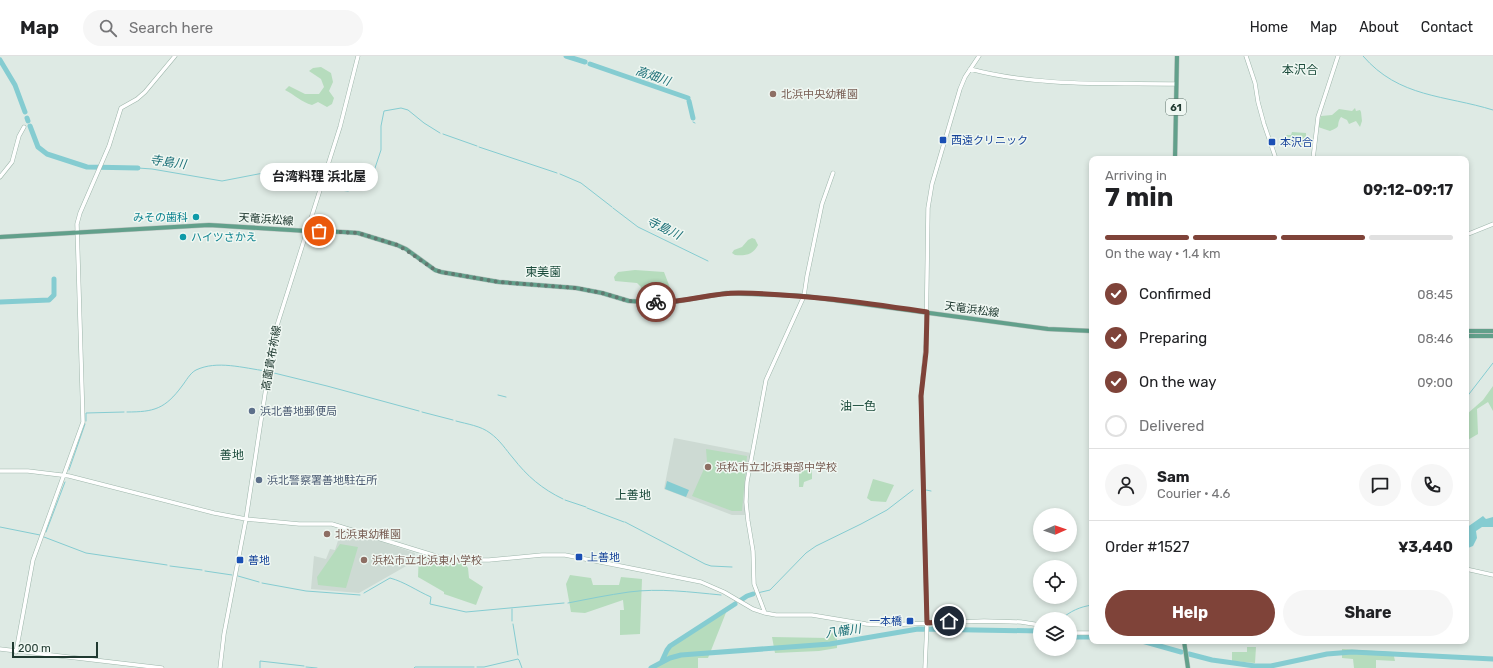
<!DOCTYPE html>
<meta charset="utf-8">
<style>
body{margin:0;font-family:Rubik,"Noto Sans JP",sans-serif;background:#f6f6f6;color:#202124;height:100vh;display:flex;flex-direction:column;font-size:15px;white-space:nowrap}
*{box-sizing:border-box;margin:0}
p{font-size:13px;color:#757577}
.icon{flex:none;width:22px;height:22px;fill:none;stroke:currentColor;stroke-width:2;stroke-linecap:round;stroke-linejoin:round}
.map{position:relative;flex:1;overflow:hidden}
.details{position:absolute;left:1089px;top:100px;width:380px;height:488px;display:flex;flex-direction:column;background:#fff;border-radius:8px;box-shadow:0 2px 6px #0003}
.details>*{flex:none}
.needle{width:26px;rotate:88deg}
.controls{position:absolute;left:1033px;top:452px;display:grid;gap:8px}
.controls a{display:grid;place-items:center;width:44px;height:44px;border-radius:50%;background:#fff;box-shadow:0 2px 6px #0003;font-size:20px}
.scale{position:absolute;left:12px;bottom:10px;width:86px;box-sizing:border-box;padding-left:4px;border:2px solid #203a31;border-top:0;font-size:11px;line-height:14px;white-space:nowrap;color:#203a31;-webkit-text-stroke:3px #eff7f2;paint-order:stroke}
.pin{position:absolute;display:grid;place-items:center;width:34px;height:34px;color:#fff;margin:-17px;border:2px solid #fff;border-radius:50%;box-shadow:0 1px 4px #0007}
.courier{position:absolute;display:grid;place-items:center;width:40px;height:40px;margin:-20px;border:3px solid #7f4339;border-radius:50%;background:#fff;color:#222;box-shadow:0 1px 5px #0007}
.bubble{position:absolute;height:28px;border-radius:14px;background:#fff;box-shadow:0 2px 6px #0003;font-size:13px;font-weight:700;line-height:28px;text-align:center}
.summary em{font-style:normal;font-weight:700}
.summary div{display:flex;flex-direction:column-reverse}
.summary{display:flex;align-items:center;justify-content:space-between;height:68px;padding:0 16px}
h1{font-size:26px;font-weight:700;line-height:30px}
.bar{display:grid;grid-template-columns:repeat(4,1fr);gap:6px 4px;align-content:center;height:48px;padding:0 16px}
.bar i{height:5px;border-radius:3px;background:#e0e0e0}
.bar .selected{background:#7f4339}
.bar p{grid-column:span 4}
.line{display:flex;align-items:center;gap:10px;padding:0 16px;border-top:1px solid #e0e0e0}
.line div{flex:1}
.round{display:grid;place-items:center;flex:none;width:42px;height:42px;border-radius:21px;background:#f6f6f6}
ol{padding:0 16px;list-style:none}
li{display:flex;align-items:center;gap:12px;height:44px}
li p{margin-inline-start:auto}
li .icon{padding:4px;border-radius:50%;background:#7f4339;color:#fff;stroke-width:4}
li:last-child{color:#757577}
li i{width:22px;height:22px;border:2px solid #e0e0e0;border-radius:50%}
.button{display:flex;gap:8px;margin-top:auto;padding:8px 16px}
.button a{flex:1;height:46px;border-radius:24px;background:#7f4339;color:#fff;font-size:16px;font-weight:700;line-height:46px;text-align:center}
.button a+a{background:#f6f6f6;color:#202124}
header{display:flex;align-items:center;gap:24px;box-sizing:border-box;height:56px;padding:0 20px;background:#fff;border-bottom:1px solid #e0e0e0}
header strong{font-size:19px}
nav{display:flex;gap:22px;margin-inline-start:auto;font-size:14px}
.search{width:280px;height:36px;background:#f6f6f6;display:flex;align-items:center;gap:10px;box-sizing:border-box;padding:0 14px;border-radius:22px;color:#757577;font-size:15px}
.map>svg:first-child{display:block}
.built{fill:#cddad3}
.green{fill:#b6dcbd}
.water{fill:#85ccd1}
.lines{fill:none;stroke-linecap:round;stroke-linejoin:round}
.stream{stroke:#85ccd1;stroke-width:1}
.river{stroke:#85ccd1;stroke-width:5}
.secondary-casing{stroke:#9eb6ab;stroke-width:4.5}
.primary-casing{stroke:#bcc4c1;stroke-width:5}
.secondary{stroke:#fff;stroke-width:3.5}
.primary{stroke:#62a08b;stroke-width:4}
.done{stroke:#627870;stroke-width:4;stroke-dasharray:0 7.2}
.route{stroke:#7f4339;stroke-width:5}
.education-dot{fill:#8d6e63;stroke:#eff7f2;stroke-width:1.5}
.transit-dot{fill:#1a4fb4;stroke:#eff7f2;stroke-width:1.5}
.culture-dot{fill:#0f9aa8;stroke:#eff7f2;stroke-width:1.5}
.service-dot{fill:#5c6f8a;stroke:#eff7f2;stroke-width:1.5}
.labels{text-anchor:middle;stroke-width:3;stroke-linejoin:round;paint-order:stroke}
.shield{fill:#eff7f2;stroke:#5e736b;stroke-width:1}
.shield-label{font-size:10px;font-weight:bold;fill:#203a31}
.education-label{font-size:11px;fill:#785e54;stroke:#eff7f2;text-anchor:start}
.transit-label{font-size:11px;fill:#164399;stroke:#eff7f2;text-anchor:start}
.culture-label{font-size:11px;fill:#0d838f;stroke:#eff7f2;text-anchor:end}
.street-label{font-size:11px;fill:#203a31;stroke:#eff7f2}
.service-label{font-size:11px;fill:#4e5e75;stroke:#eff7f2;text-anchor:start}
.neighbourhood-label{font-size:12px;fill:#1c4c3c;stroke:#eff7f2}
.water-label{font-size:12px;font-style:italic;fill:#1a6e76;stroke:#eff7f2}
</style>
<header>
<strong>Map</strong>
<div class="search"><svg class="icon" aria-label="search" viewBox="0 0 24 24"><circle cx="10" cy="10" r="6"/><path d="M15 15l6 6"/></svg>Search here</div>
<nav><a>Home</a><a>Map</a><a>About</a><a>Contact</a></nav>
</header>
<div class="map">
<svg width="1493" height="612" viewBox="0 0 1493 612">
<rect width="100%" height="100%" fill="#deeae4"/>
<path class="built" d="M674,382L751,397L746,424L744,445L746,459H732L664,433Z
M342,472L415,497V505L359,537L311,533L314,500L326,503L330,493L335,494Z"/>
<path class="green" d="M321,11L331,17L333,26L329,35L334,42L332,48L327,51L318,46L312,49C301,46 295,39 285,34L289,30L305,38H319L324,31L321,23L309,15L313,12Z
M1355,52L1356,55L1360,54L1361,56L1362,65L1360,71L1356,65L1349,68L1347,64L1341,61C1335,70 1343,70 1330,75L1318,71L1321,60L1332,59L1339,53L1352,55Z
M1292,76L1306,77V89L1287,88L1286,79H1291Z
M752,182L755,183L758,189C753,199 745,200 735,199L732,197L734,194L742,191L748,184Z
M635,214L664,216L672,237L663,245L639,243L641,231L637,227L615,225L614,221L618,216Z
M1493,330V355L1488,346L1477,353L1478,378L1466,385L1467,358L1483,344Z
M706,393L747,400L742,455H732L692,440L707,406Z
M799,413L812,414V423L804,426L803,431H799Z
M873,423L894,429L886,446L871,445L867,442Z
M340,488L358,491L346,532L318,529L317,521Z
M419,498L443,507H464L468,512L469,522L483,531L476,549L444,538V536L418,521Z
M570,519L591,522L593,529H619L621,521L642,523L640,578L620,579V554H624L623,544L585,557L571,556L566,528Z
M727,554L708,602H698V612H654L670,592Z
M837,576V592L819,595L775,597L772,581L828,582L829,577Z
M1247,591H1256L1255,607L1232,605V596H1247Z
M1342,593L1393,596L1395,605L1376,604V612H1354L1353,603L1342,602Z"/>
<path class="water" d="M667,425L689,434L686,441L665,433Z
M1483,460L1486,463L1493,461V471H1482L1476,475L1477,482L1473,490L1468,492L1466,486V472Z"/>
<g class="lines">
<path class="stream" d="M1363,0C1399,42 1445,39 1493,54
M693,66L695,67
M443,78L477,90
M479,91L557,117
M138,112L152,113L222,125L279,114L289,115L321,124
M560,118L581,127L612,151
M324,126L340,134L348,135L364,129L372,121L381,94V70L384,55L401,52L408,54L424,67L440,77
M613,152L638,171L708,205
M270,316L327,330L419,355
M498,339L506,341
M1466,342L1493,307
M127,356C154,356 165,353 182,330C186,325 190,317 196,314C217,304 243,312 266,315
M422,356L453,364
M86,365V357L124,356
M456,365C467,368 481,370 490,377C500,384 506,394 513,402C527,420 542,433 563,443
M69,414L85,368
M926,434L931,435
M565,444L586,451
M587,452L624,466
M625,466L705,508L711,510L732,511
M0,471L40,479
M46,476L65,426
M44,481L86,497L167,509
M170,510L202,514
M205,515L232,519
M238,520L259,526
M262,527L306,535L360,539
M364,537L390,522C405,526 417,535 431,541L430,548L466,556L564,547
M753,538L770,534L806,497L816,490L861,468L887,454L913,434
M568,547C588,543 608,539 629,536C659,532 690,536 721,539
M512,553V565
M1061,563C1071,555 1079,551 1092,549
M513,568L518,599
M306,611L317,612
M477,611H484L518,603L519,604L522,612
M260,612V605L304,610
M414,612L415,611H474"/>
<path class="river" d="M566,0L585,6
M0,4L15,29L25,56
M590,8L688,42
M689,45L693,62
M27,62L28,65
M30,70L38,91L47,98L87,111L138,112
M0,246L49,244L54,239V223
M741,544L747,540L753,538
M1070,581H1092
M1142,585L1181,596
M1189,598L1212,604L1255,610H1271L1327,598L1352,596L1493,603
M662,605L667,594L670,590L735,548
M651,612L670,602L681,599L830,588L918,573L1040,575"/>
<g class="secondary-casing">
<path id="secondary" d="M1246,0L1255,27L1258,46L1264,68L1276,103
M970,13C1038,31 1107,27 1176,28
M1313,103L1318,61L1338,0
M0,121L12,106L19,80L24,71
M1466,179L1493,168
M0,415H28L69,420L214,457L246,463L299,468H332L449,504H489L542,499H565L701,526L724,536L753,553L765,557L776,559H812L866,568L883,569L984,565L1021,566L1040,569
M1466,513L1493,519
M765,557L754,528L753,495L748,465L746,446L747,426L766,324L804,240L807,220L822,148L833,117
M1070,577H1092
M0,593L162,612
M16,596L33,504L83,366L77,168L80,157L109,90L121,52L137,43L145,36L175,0
M220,612L224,578L246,463L274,279L340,71L358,0
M925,612L927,567L921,340L926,288L928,152L932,128L960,33L965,21L979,0"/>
</g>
<g class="primary-casing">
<path id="primary" d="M1175,103L1177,0
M0,181L209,169L307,175L343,176L358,177L397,189L406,193L435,214L441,216L499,226L576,232L602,237L629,245L667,247L727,237L804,240L1048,273L1092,275
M1466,275H1493
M1466,280H1493
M1184,585L1188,612"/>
</g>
<use href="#secondary" class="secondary"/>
<use href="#primary" class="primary"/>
</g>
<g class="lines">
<path class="done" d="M319,175L358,177L397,189L406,194L435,214L441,216L498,226L576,232L602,237L629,245L656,246"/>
<path class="route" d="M656,246C685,247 713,236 741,237C804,238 865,247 927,256L926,296L921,340L927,567L949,565"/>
</g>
<g class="education-dot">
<circle cx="773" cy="38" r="4"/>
<circle cx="708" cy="411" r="4"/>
<circle cx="327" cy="478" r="4"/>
<circle cx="364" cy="504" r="4"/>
</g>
<g class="transit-dot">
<rect x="939" y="80" width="8" height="8" rx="2"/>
<rect x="1268" y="82" width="8" height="8" rx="2"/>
<rect x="575" y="497" width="8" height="8" rx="2"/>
<rect x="236" y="500" width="8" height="8" rx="2"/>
<rect x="906" y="561" width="8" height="8" rx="2"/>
</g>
<g class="culture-dot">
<circle cx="196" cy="161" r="4"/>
<circle cx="183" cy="181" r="4"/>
</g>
<g class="service-dot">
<circle cx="252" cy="355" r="4"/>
<circle cx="259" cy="424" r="4"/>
</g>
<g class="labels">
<rect class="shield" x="1166" y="43" width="20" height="16" rx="3"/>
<g class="shield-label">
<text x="1176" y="55">61</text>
</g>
<g class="education-label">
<text x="781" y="42">北浜中央幼稚園</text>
<text x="716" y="415">浜松市立北浜東部中学校</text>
<text x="335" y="482">北浜東幼稚園</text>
<text x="372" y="508">浜松市立北浜東小学校</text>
</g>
<g class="transit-label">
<text x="951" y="88">西遠クリニック</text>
<text x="1280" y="90">本沢合</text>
<text x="587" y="505">上善地</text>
<text x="248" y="508">善地</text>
<text x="902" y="569" text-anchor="end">一本橋</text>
</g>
<g class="culture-label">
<text x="188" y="165">みその歯科</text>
<text x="191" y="185" text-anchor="start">ハイツさかえ</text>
</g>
<g class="street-label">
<text transform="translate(266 163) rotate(4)" y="4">天竜浜松線</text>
<text transform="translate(972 253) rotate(8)" y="4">天竜浜松線</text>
<text transform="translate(271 302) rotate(-80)" y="4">高薗貴布祢線</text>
</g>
<g class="service-label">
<text x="260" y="359">浜北善地郵便局</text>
<text x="267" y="428">浜北警察署善地駐在所</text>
</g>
<g class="neighbourhood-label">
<text x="1300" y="18">本沢合</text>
<text x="543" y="220">東美薗</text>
<text x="858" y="354">油一色</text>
<text x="232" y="403">善地</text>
<text x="633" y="443">上善地</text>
</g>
<g class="water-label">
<text transform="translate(653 20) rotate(19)" y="4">高畑川</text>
<text transform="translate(168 106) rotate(8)" y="4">寺島川</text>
<text transform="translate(664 172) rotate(26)" y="4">寺島川</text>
<text transform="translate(843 575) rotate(-8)" y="4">八幡川</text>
</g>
</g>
</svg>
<div class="controls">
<a><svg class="needle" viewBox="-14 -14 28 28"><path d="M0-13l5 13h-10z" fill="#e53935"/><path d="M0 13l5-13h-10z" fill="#757577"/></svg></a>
<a><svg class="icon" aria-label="locate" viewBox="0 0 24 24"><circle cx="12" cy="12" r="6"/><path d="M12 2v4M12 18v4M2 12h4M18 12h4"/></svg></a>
<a><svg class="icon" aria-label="layers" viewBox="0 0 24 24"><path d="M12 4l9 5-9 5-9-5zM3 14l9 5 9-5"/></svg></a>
</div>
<div class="scale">200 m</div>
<div class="pin" style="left:319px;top:175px;background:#ea580c"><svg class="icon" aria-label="bag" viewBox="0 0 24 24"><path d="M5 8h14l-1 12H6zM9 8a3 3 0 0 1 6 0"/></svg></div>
<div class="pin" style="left:949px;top:565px;background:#1f2937"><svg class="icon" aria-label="home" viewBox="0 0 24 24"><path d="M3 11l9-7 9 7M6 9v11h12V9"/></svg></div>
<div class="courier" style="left:656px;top:246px"><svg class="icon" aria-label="bike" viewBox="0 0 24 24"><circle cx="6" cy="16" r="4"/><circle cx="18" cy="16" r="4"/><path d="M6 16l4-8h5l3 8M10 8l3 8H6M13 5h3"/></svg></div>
<div class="bubble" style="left:260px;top:107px;width:118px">台湾料理 浜北屋</div>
<section class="details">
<div class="summary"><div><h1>7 min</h1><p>Arriving in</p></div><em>09:12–09:17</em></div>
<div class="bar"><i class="selected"></i><i class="selected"></i><i class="selected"></i><i></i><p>On the way · 1.4 km</p></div>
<ol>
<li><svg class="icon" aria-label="check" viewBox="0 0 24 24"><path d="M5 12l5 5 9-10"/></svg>Confirmed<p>08:45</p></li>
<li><svg class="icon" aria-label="check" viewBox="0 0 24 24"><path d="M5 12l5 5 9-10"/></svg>Preparing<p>08:46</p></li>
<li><svg class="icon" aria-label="check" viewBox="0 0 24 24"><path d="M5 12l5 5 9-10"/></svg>On the way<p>09:00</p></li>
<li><i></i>Delivered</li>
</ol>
<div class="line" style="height:72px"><a class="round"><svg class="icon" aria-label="person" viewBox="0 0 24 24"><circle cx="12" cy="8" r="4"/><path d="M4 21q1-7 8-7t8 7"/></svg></a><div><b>Sam</b><p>Courier · 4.6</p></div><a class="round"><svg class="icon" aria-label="chat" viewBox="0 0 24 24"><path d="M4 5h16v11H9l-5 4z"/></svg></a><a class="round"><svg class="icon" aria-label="phone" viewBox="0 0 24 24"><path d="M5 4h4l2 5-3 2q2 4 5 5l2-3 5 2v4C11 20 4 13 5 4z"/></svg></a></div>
<div class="line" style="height:52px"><div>Order #1527</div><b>¥3,440</b></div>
<div class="button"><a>Help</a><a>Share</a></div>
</section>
</div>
